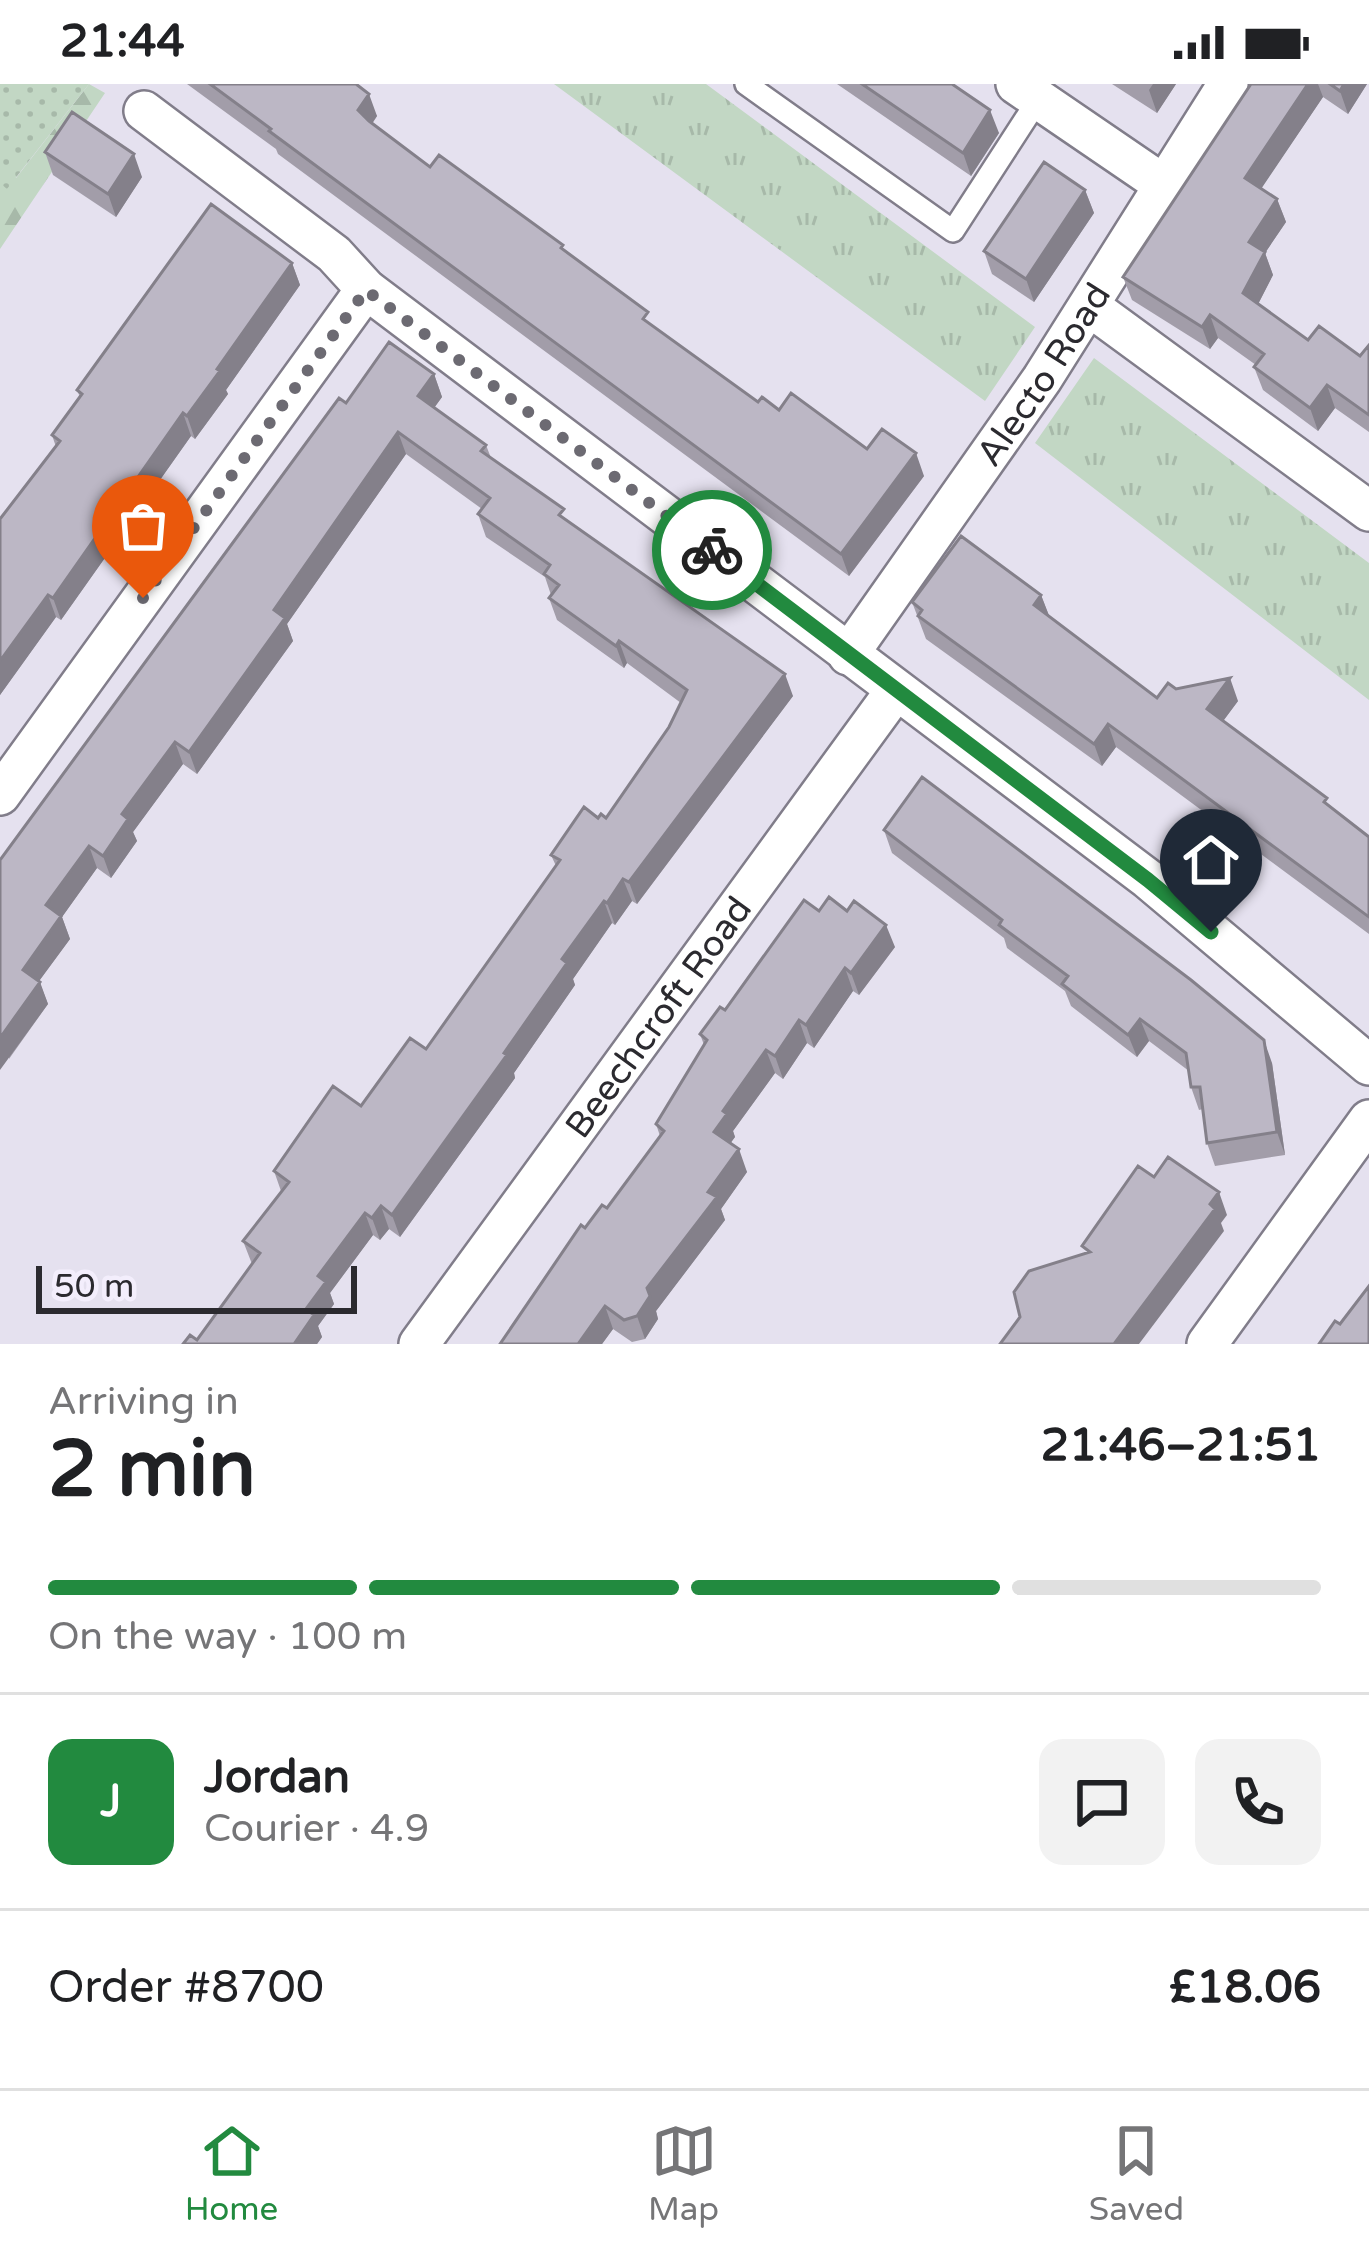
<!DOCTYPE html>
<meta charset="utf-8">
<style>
body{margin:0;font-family:"Varela Round",sans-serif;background:#f2f2f2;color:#202124;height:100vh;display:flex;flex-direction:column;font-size:45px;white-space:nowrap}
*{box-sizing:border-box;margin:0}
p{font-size:39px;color:#757577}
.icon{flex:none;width:66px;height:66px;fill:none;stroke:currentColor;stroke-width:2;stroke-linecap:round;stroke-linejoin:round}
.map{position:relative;height:1260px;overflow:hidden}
.drawer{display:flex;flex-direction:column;background:#fff;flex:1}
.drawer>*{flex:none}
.scale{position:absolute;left:36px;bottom:30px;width:321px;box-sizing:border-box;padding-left:12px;border:6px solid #2b2a2f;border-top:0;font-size:33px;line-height:42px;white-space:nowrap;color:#2b2a2f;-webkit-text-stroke:9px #f3eefc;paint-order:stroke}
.pin{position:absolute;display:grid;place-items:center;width:102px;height:102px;color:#fff;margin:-123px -51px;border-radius:50% 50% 50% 0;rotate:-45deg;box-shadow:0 0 12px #0007}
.pin .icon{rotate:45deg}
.courier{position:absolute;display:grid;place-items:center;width:120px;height:120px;margin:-60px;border:9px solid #228a3f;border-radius:50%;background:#fff;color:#222;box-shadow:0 3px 15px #0007}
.summary em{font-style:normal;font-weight:700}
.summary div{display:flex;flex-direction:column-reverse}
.summary{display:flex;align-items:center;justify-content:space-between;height:204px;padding:0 48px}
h1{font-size:78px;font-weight:700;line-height:90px}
.bar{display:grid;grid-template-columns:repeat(4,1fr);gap:18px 12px;align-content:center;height:144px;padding:0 48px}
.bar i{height:15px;border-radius:9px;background:#e0e0e0}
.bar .active{background:#228a3f}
.bar p{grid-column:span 4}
.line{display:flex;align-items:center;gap:30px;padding:0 48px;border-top:3px solid #e0e0e0}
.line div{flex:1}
.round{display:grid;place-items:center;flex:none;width:126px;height:126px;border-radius:24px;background:#f2f2f2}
.status{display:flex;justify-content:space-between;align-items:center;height:84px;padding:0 60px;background:#fff;direction:ltr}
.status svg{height:33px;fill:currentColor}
.tab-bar{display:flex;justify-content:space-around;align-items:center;height:168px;border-top:3px solid #e0e0e0;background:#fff;font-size:33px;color:#757577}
.tab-bar a{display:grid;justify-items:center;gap:6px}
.tab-bar .active{color:#228a3f}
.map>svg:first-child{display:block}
.grass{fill:url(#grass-tufts)}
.forest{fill:url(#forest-firs)}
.park{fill:url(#park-dots)}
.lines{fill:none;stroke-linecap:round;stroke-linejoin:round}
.lane-casing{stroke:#817d8a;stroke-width:26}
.street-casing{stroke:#817d8a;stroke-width:44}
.lane{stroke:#fff;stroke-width:21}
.street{stroke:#fff;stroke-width:39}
.wall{fill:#a29da9}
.shaded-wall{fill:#84808a}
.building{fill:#bcb7c5;stroke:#84808a;stroke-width:3}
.done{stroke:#6c6a72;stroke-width:12;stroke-dasharray:0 21.6}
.route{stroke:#228a3f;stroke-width:15}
.labels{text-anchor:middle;stroke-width:9;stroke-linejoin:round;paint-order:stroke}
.street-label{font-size:36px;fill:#2b2a2f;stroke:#f3eefc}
</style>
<div class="status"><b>21:44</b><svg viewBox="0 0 49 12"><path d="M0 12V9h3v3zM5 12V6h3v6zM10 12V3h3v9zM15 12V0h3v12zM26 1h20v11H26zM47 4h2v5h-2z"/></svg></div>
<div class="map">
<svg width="1369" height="1260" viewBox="0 0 1369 1260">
<defs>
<pattern id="grass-tufts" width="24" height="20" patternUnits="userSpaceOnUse" patternTransform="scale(3)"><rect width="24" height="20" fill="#c2d7c4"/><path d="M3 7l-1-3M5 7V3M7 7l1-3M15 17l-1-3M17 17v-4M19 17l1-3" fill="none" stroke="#a7b9a9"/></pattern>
<pattern id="forest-firs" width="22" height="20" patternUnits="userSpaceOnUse" patternTransform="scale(3)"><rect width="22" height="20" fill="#c2d7c4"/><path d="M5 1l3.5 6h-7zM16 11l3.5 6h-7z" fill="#a7b9a9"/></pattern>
<pattern id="park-dots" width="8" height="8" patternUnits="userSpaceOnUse" patternTransform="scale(3)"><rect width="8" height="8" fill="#c2d7c4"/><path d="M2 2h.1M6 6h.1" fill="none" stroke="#a7b9a9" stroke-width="1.8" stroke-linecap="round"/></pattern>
</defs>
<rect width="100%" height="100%" fill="#e5e1ef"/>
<path class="grass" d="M554,0H706L1035,243L985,317Z
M1094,274L1369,479V616L1035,359Z"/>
<path class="forest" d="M89,0L105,9L0,165V84L16,94Z"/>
<path class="park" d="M0,0H89L7,105L0,99Z"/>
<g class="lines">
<g class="lane-casing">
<path id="lane" d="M746,0L953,147L1043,8"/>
</g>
<g class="street-casing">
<g id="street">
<path d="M1016,0L1164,101"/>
<path d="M144,27L334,170L366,205L1148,795L1369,981"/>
<path d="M1089,222L1369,427"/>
<path id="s1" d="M848,571L1042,295L1228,0"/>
<path d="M0,711L366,205"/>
<path id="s2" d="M419,1260L896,606"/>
<path d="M1207,1260L1369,1036"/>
</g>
</g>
<use href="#lane" class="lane"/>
<use href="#street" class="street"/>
</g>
<path class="wall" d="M187,0H356L377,32L372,40L430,83L566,168L653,242L758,318L924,392L849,492L278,70L276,65Z
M837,0H952L999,49L971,92Z
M1112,0H1176L1157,29Z
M1251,0H1367L1348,30L1323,13L1261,104L1277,115L1286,138L1265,169L1273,191L1258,220L1308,256L1360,272L1369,261V348L1335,324L1318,347L1263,306L1254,283L1256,281L1218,254L1210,265L1132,216L1123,193Z
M45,68L142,93L116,133L53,91Z
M1085,106L1094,129L1034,218L992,190L984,167Z
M292,179L300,201L226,306L228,310L195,355L191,352L61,536L56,533L0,611V435L56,363L52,351L80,313L77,306Z
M434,290L442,313L434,324L486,361L491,374L568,437L793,612L637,820L632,817L615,841L612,839L573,895L575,901L514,989L515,994L400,1153L389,1145L380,1156L373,1151L330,1209L334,1220L318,1242L322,1253L317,1260H183L197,1256L252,1180L243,1157L281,1107L274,1087L361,1022L426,965L556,782L551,771L598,734H606L669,643L681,619L627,579L624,584L557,536L549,514L551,511L545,493L486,453L478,430L482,425L406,370L287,540L293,557L197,690L183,680L133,748L137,757L111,794L97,784L62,833L70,855L39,897L48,920L9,975L0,776L346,319Z
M1041,511L1049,532L1157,614L1176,605L1238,617L1223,637L1369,753V850L1116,663L1102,682L926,555L912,518Z
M884,746L1272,979L1285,1071L1215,1082L1207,1059L1203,1025L1199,1026L1191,1003L1189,987L1149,957L1137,973L1071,922L1065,907L1007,864L1004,854L892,769Z
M819,827L895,863L859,911L853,907L814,964L807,959L783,995L775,989L733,1047L735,1053L730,1059L747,1088L721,1125L725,1136L656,1227L658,1235L645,1255L632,1258L613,1245L602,1260H500L585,1144L607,1124L660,1052L656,1040L704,961L700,950Z"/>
<path class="shaded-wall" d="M1153,0H1176L1157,29L1149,6Z
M1308,0H1318L1323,13L1253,117L1245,94Z
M1344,0H1367L1348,30L1340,7Z
M369,10L377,32L366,48L358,26Z
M990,26L999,49L971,92L963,69Z
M134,70L142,93L116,133L108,110Z
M1085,106L1094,129L1034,218L1026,195Z
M1277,115L1286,138L1265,169L1273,191L1252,232L1243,209L1249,158Z
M292,179L300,201L226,306L228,310L195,355L187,332L217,285Z
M1210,231L1218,254L1210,265L1202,243Z
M434,290L442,313L426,335L418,312Z
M1327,301L1335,324L1318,347L1310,324Z
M183,329L191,352L61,536L53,514Z
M398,348L406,370L287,540L293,557L197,690L189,668L274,526Z
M916,369L924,392L849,492L841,470Z
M48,511L56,533L0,611V577Z
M1041,511L1050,534L1034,521Z
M619,557L627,579L624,584L616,562Z
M785,590L793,612L637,820L629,798Z
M1230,594L1238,617L1215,648L1207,625Z
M1108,640L1116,663L1102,682L1094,660Z
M175,658L183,680L133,748L137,757L111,794L103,772L122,730Z
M89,762L97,784L62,833L70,855L31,908L23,886L46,821Z
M623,795L632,817L615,841L607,819Z
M604,817L612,839L573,895L575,901L514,989L515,994L400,1153L392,1131L504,969L562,875Z
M886,841L895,863L859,911L851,889Z
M845,884L853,907L814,964L806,941Z
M40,898L48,920L0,986V954Z
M1140,935L1149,957L1137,973L1128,951Z
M799,936L807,959L783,995L775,972Z
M1264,956L1272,979L1285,1071L1277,1048Z
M766,966L775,989L733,1047L735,1053L722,1071L714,1048L723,1027Z
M739,1065L747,1088L721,1125L725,1136L656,1227L658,1235L645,1255L637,1232L647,1204L708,1108Z
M1219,1108L1227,1131L1221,1139L1224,1147L1139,1260H1114Z
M381,1122L389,1145L380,1156L372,1134Z
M365,1129L373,1151L330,1209L334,1220L318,1242L322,1253L317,1260H294L318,1192Z
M605,1222L613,1245L602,1260H578Z"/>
<path class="building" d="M210,0H356L369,10L358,26L369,37L430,83L439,71L563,161L561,164L648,228L643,235L758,318L762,313L779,326L791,309L867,365L882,345L916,369L841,470L269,47L271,45Z
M862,0H952L990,26L963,69Z
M1251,0H1308L1245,94L1277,115L1249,158L1265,168L1243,209L1308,256L1319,242L1360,272L1369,261V331L1327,301L1310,324L1254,283L1264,270L1210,231L1202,243L1123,193Z
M1330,0H1344L1340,7Z
M72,28L134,70L108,110L45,68Z
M1044,78L1085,106L1026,195L984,167Z
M211,120L292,179L217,285L220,287L187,332L183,329L53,514L48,511L0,577V435L60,357L52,351L82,310L77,306Z
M389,258L434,290L418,312L486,361L481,367L564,425L559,431L785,590L629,798L623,795L607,819L604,817L562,875L567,879L504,969L507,971L392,1131L381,1122L372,1134L365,1129L318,1192L326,1198L306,1225L314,1231L294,1260H183L190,1251L197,1256L260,1169L243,1157L289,1098L274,1087L333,1002L361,1022L410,954L426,965L560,776L551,771L584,723L598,734L601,730L606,734L669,643L687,606L619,557L616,562L549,514L559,501L544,490L550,481L478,430L490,414L398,348L274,526L285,534L189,668L175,658L122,730L128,735L103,772L89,762L46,821L61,832L23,886L40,898L0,954V776L339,314L346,319Z
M961,452L1041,511L1034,521L1157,614L1168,599L1176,605L1230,594L1207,625L1327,714L1324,718L1369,753V833L1108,640L1094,660L918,532L922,526L912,518Z
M922,693L1191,896L1264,956L1277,1048L1207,1059L1200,1003H1191L1186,969L1140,935L1128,951L1062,900L1068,892L999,841L1002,836L884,746Z
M829,813L847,827L854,817L886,841L851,889L845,884L806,941L799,936L775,972L766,966L723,1027L727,1030L714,1048L739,1065L708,1108L717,1113L647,1204L650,1212L637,1232L624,1236L605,1222L578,1260H500L581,1141L585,1144L602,1121L607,1124L664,1047L656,1040L707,956L700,950L720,923L725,926L804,816L819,827Z
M1168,1073L1219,1108L1210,1120L1215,1125L1114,1260H1000L1020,1233L1014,1208L1029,1187L1090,1168L1082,1162L1138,1082L1154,1093Z
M1369,1202V1260H1319L1335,1237L1340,1240Z"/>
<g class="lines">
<path class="done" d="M143,514L366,206L712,466"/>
<path class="route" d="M712,466L1148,796L1211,848"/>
</g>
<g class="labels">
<g class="street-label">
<text dy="13" stroke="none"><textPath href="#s1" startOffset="342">Alecto Road</textPath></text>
<text dy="13" stroke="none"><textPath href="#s2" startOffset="405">Beechcroft Road</textPath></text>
</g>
</g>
</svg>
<div class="scale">50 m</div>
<div class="pin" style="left:143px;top:514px;background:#ea580c"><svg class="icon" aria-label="bag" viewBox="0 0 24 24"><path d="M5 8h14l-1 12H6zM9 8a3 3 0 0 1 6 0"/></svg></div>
<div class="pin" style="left:1211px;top:848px;background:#1f2937"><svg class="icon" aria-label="home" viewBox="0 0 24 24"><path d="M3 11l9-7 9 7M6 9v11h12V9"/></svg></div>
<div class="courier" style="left:712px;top:466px"><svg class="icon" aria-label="bike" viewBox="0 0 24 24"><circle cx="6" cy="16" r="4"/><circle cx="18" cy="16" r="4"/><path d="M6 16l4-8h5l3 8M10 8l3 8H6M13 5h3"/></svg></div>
</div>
<section class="drawer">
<div class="summary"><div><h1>2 min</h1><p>Arriving in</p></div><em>21:46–21:51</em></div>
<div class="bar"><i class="active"></i><i class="active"></i><i class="active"></i><i></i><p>On the way · 100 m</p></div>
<div class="line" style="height:216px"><b class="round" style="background:#228a3f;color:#fff">J</b><div><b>Jordan</b><p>Courier · 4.9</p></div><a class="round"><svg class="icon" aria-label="chat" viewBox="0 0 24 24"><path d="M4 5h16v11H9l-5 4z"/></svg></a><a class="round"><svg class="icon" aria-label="phone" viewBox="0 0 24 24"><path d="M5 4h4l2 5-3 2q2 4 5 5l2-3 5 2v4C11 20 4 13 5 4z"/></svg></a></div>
<div class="line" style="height:156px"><div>Order #8700</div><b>£18.06</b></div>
</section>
<nav class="tab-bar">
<a class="active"><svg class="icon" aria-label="home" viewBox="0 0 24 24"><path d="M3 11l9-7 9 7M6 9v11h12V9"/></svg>Home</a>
<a><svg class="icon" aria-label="map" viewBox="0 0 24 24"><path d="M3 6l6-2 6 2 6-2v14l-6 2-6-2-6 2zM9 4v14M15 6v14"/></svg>Map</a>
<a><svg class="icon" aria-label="saved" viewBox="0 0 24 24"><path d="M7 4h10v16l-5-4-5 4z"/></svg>Saved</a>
</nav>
